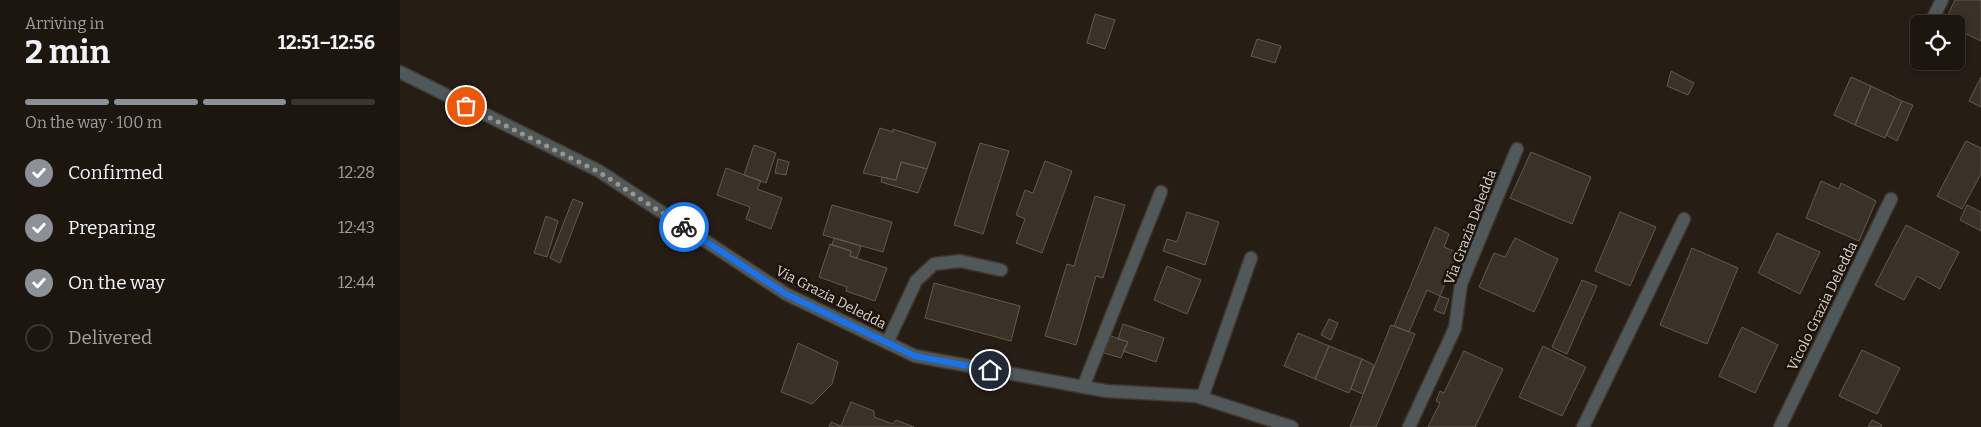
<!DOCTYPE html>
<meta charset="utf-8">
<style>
body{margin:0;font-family:Bitter,serif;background:#251f18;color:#f1f3f6;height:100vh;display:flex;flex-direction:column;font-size:19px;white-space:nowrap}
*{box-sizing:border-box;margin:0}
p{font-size:16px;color:#a09f9e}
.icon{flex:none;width:28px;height:28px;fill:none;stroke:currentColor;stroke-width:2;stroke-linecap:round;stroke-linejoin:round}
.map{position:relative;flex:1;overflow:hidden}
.details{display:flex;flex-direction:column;background:#1c160f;width:400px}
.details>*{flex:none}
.buttons{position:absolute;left:1510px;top:15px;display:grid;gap:10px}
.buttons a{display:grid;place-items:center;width:55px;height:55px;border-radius:8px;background:#1c160f;box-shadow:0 2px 8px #0003,0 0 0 1px #3a352f;font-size:25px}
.pin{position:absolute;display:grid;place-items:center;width:42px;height:42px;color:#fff;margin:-21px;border:2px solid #fff;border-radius:50%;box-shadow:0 1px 5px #0007}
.courier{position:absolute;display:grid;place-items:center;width:50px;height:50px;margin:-25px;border:4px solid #1a73e8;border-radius:50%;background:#fff;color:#222;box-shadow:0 1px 6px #0007}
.head em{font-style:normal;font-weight:700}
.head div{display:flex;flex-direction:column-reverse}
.head{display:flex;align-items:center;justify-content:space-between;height:85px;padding:0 25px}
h1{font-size:32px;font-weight:700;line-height:38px}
.bar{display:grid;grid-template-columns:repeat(4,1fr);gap:8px 5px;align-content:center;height:60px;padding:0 25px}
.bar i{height:6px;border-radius:4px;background:#3a352f}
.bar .on{background:#8c9099}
.bar p{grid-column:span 4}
ol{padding:0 25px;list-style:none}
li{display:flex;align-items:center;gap:15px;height:55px}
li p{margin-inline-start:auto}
li .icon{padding:5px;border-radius:50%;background:#8c9099;color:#fff;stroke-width:4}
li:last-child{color:#a09f9e}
li i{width:28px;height:28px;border:2px solid #3a352f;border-radius:50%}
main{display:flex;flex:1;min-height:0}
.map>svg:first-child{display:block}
.building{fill:#3a3127;stroke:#645a4f}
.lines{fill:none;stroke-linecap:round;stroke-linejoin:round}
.minor-casing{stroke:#3f372e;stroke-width:15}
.minor{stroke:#505859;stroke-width:12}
.done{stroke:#9c958e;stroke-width:5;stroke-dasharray:0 9}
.route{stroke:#1a73e8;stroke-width:6}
.labels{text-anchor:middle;stroke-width:5;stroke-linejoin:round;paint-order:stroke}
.street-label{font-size:14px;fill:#dbd5cf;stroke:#1c140b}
</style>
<main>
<section class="details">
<div class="head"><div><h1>2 min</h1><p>Arriving in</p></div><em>12:51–12:56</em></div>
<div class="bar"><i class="on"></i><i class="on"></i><i class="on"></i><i></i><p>On the way · 100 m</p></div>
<ol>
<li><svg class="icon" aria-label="check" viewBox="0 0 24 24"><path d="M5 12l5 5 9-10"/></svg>Confirmed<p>12:28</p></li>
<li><svg class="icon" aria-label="check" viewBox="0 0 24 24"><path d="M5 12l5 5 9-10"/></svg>Preparing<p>12:43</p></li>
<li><svg class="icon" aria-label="check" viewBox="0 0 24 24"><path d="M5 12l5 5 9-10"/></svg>On the way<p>12:44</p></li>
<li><i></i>Delivered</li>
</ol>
</section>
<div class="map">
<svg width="1581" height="427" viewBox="0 0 1581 427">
<rect width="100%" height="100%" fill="#261d14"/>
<path class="building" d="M1555,0H1581V41L1556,29V24L1544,23Z
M695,14L715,20L705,49L687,43Z
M857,39L881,46L875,63L851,56Z
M1271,71L1294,83L1288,95L1267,86Z
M1451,77L1471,86L1455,125L1434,115Z
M1581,77V107L1569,101Z
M1471,86L1502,101L1485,138L1455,125Z
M1502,101L1513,105L1497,141L1486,135Z
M480,128L493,132V129L536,143L527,169L501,162L496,180L463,173Z
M1566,141L1581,148V174L1562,209L1537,196Z
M580,143L609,151L583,234L554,225Z
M354,145L376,153L366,183L344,175Z
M1131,152L1191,177L1172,224L1110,198Z
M378,159L389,162L386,175L375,173Z
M645,161L672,171L642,253L616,243L625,219L616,215L625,190L633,193Z
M501,162L527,169L518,193L481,182L482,177L496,180Z
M326,168L361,181L357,189L382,198L371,229L346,219L350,207L317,195Z
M1421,181L1439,189L1441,183L1476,201L1459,241L1406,218Z
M695,196L725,205L703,278L696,276L676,345L645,336L667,264L674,266Z
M173,199L183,203L160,263L150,258Z
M432,205L492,222L483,252L423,235Z
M1567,205L1581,212V231L1560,220Z
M787,212L819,222L805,265L763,251L767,239L777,242Z
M1220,212L1256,227L1230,286L1195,271Z
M146,216L158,221L147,257L134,253Z
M1506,225L1559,252L1540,289L1517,276L1504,300L1475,285Z
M1035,227L1049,234L1044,247L1058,253L1040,296L1027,290L1009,332L994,326Z
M1377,233L1420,252L1400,294L1358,273Z
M434,238L461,246L457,258L450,256L451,251L432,245Z
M1115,238L1158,259L1134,312L1079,287L1094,253L1105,257Z
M430,244L451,251L450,256L487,268L475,301L446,291L447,287L419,277Z
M1292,248L1338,268L1307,344L1260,325Z
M767,266L801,280L787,314L754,300Z
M1182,280L1197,286L1167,354L1152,347Z
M534,283L620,306L611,341L525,318Z
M1040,296L1049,299L1044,314L1034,310Z
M929,319L938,323L931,340L921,335Z
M723,324L764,338L756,362L723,351L728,342L718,339Z
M991,325L1015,334L976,427H950Z
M1342,327L1378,345L1355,393L1319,376Z
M898,333L929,346L915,379L884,366Z
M711,336L728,342L721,358L704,353Z
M398,343L438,362L432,384L412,404L381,392Z
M929,346L962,359L949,393L915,379Z
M1143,346L1186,367L1162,416L1119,397Z
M1462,350L1500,368L1477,414L1439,396Z
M1064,351L1103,369L1075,427H1028L1040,403L1036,401L1040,391L1044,393Z
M962,359L974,365L963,394L951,389Z
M451,402L474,411V417L493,424L496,420L514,427H429L431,422L441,426Z
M1472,420L1482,425L1481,427H1468Z"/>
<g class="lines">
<g class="minor-casing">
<path id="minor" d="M1530,24L1542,0
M0,72L199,171L386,294L515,356L706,391L796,396L892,427
M487,343L516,281L534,264L560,261L601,270
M683,387L761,192
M802,398L851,258
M1009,427L1055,328L1061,284L1117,149
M1183,427L1284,219
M1380,427L1491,199"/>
</g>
<use href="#minor" class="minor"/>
</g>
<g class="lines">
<path class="done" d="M66,106L199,172L284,227"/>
<path class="route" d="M284,227L386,294L515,356L590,370"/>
</g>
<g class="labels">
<g class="street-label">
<text transform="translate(1070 227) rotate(-69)" y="5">Via Grazia Deledda</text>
<text transform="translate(431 297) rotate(27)" y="5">Via Grazia Deledda</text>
<text transform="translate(1422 306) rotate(-64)" y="5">Vicolo Grazia Deledda</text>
</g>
</g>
</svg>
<div class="buttons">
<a><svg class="icon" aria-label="locate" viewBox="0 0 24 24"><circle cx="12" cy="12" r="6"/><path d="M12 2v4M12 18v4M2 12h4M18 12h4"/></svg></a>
</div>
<div class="pin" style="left:66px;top:106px;background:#ea580c"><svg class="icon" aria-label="bag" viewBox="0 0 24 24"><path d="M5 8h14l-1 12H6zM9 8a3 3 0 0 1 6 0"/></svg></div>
<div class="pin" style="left:590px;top:370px;background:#1f2937"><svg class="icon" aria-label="home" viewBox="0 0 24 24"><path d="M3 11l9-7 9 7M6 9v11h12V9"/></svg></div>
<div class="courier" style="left:284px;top:227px"><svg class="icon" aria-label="bike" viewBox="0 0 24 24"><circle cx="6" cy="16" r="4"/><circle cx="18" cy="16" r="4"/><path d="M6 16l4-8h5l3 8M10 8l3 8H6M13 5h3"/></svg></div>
</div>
</main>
